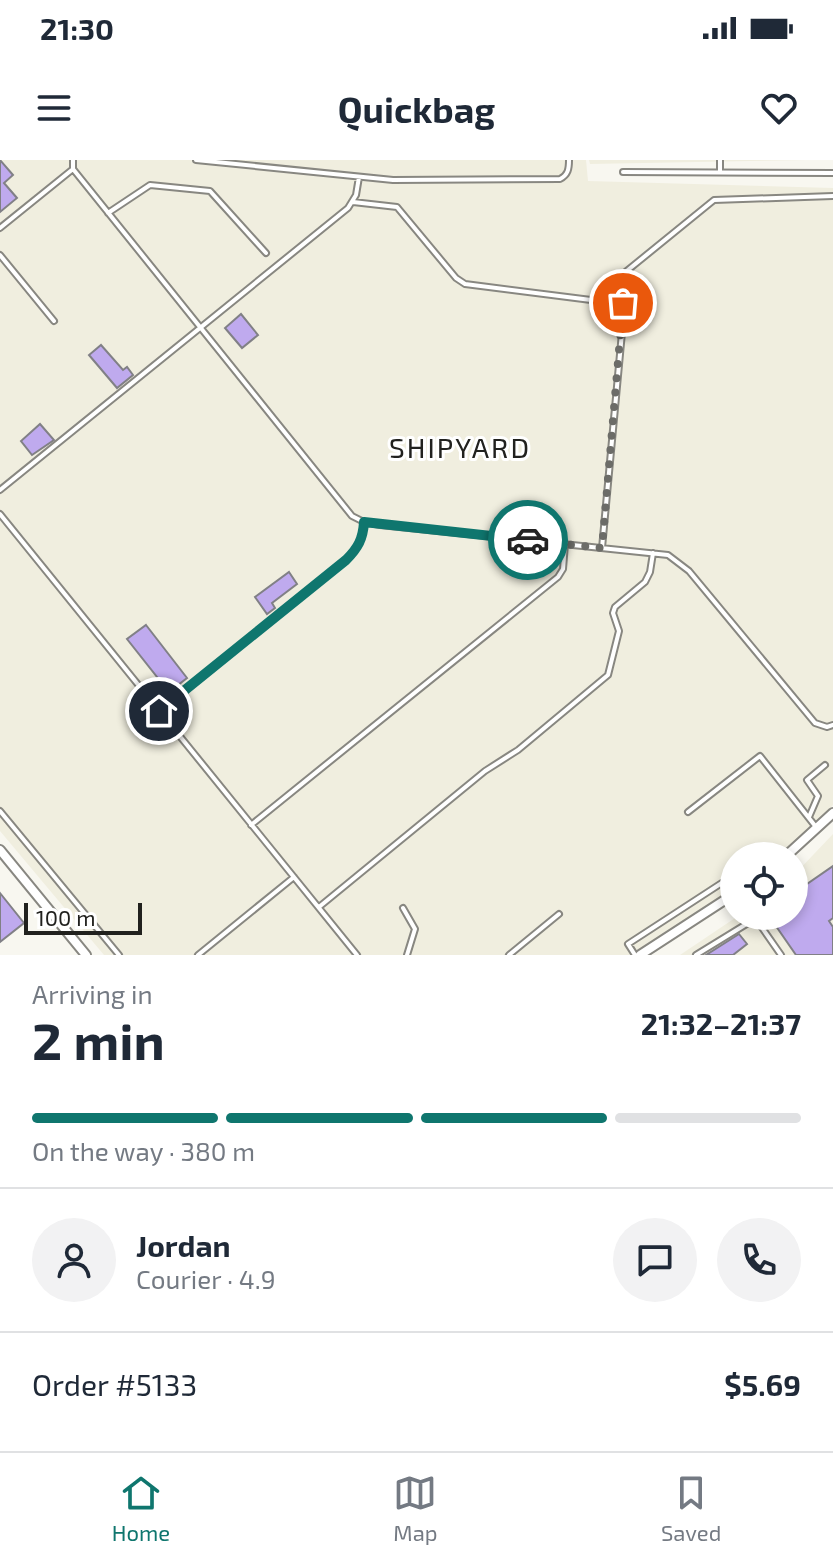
<!DOCTYPE html>
<meta charset="utf-8">
<style>
body{margin:0;font-family:"Exo 2",sans-serif;background:#f2f2f3;color:#1f2937;height:100vh;display:flex;flex-direction:column;font-size:30px;white-space:nowrap}
*{box-sizing:border-box;margin:0}
p{font-size:26px;color:#747a83}
.icon{flex:none;width:44px;height:44px;fill:none;stroke:currentColor;stroke-width:2;stroke-linecap:round;stroke-linejoin:round}
.map{position:relative;height:795px;overflow:hidden}
.details{display:flex;flex-direction:column;background:#fff;flex:1}
.details>*{flex:none}
.buttons{position:absolute;left:720px;top:682px;display:grid;gap:16px}
.buttons a{display:grid;place-items:center;width:88px;height:88px;border-radius:50%;background:#fff;box-shadow:0 4px 12px #0003;font-size:40px}
.scale{position:absolute;left:24px;bottom:20px;width:118px;box-sizing:border-box;padding-left:8px;border:4px solid #21211e;border-top:0;font-size:22px;line-height:28px;white-space:nowrap;color:#21211e;-webkit-text-stroke:6px #fff;paint-order:stroke}
.pin{position:absolute;display:grid;place-items:center;width:68px;height:68px;color:#fff;margin:-34px;border:4px solid #fff;border-radius:50%;box-shadow:0 2px 8px #0007}
.courier{position:absolute;display:grid;place-items:center;width:80px;height:80px;margin:-40px;border:6px solid #0f766e;border-radius:50%;background:#fff;color:#222;box-shadow:0 2px 10px #0007}
.summary em{font-style:normal;font-weight:700}
.summary div{display:flex;flex-direction:column-reverse}
.summary{display:flex;align-items:center;justify-content:space-between;height:136px;padding:0 32px}
h1{font-size:52px;font-weight:700;line-height:60px}
.bar{display:grid;grid-template-columns:repeat(4,1fr);gap:12px 8px;align-content:center;height:96px;padding:0 32px}
.bar i{height:10px;border-radius:6px;background:#e0e1e3}
.bar .active{background:#0f766e}
.bar p{grid-column:span 4}
.line{display:flex;align-items:center;gap:20px;padding:0 32px;border-top:2px solid #e0e1e3}
.line div{flex:1}
.round{display:grid;place-items:center;flex:none;width:84px;height:84px;border-radius:42px;background:#f2f2f3}
.status{display:flex;justify-content:space-between;align-items:center;height:56px;padding:0 40px;background:#fff;direction:ltr}
.status svg{height:22px;fill:currentColor}
header{display:flex;justify-content:space-between;align-items:center;height:104px;padding:0 32px;background:#fff;font-size:36px;font-weight:700}
.menu{display:flex;justify-content:space-around;align-items:center;height:112px;border-top:2px solid #e0e1e3;background:#fff;font-size:22px;color:#747a83}
.menu a{display:grid;justify-items:center;gap:4px}
.menu .active{color:#0f766e}
.map>svg:first-child{display:block}
.built{fill:#f0eedf}
.building{fill:#bfaaee;stroke:#818086;stroke-width:2}
.lines{fill:none;stroke-linecap:round;stroke-linejoin:round}
.service-casing{stroke:#888781;stroke-width:8}
.minor-casing{stroke:#888781;stroke-width:12}
.service{stroke:#fff;stroke-width:4}
.minor{stroke:#fff;stroke-width:8}
.done{stroke:#6c6c68;stroke-width:8;stroke-dasharray:0 14.4}
.route{stroke:#0f766e;stroke-width:10}
.labels{text-anchor:middle;stroke-width:6;stroke-linejoin:round;paint-order:stroke}
.neighbourhood-label{font-size:28px;letter-spacing:2px;fill:#21211e;stroke:#fff}
</style>
<div class="status"><b>21:30</b><svg viewBox="0 0 49 12"><path d="M0 12V9h3v3zM5 12V6h3v6zM10 12V3h3v9zM15 12V0h3v12zM26 1h20v11H26zM47 4h2v5h-2z"/></svg></div>
<header><svg class="icon" aria-label="menu" viewBox="0 0 24 24"><path d="M4 6h16M4 12h16M4 18h16"/></svg>Quickbag<svg class="icon" aria-label="heart" viewBox="0 0 24 24"><path d="M12 20l-8-8c-3-5 5-10 8-4 3-6 11-1 8 4z"/></svg></header>
<div class="map">
<svg width="833" height="795" viewBox="0 0 833 795">
<rect width="100%" height="100%" fill="#f8f7f0"/>
<path class="built" d="M0,0H586L588,21L833,28V645L783,696H734V728L630,795H104L0,671Z
M589,0H807L590,4Z
M833,674V795H680L738,756H794V715Z"/>
<path class="building" d="M0,0L13,15L4,23L17,38L0,52Z
M241,154L258,175L242,188L225,168Z
M101,185L123,210L127,207L133,215L117,228L89,195Z
M40,264L54,280L32,295L21,281Z
M289,412L297,424L272,443L275,448L267,454L255,437Z
M146,465L187,518L169,532L127,479Z
M833,706V758L829,761L833,767V795H796L769,756H794V733Z
M0,733L24,763L0,782Z
M739,774L747,784L733,795H706Z"/>
<g class="lines">
<g class="service-casing">
<path id="service" d="M73,0V9L352,356L364,362L380,365L668,395L689,411L815,563L827,567L833,565
M196,0L393,20L560,19C568,15 569,9 569,0
M623,12L833,13
M720,12V0
M353,42L397,47L456,118L465,124L591,140L714,40L833,36
M108,53L150,25L210,31L266,93
M0,68L73,9
M0,95L54,161
M0,330L348,48L356,35L359,17
M0,354L357,795
M602,388L624,151L621,137L614,124
M159,551L346,400C358,388 363,379 364,362
M0,651L119,795
M688,652L760,596L816,667
M809,657L818,636L807,620L825,605
M251,665L558,417L563,409L565,384
M319,747L485,611L518,590L608,515L619,471L613,453L615,447L645,422L650,412L653,393
M403,748L415,769L407,795
M198,795L294,717
M509,795L559,754
M635,795L628,784L734,715
M696,795L753,760L758,762L781,795"/>
</g>
<g class="minor-casing">
<path id="minor" d="M0,690L86,795
M786,696L833,653
M640,795L734,734"/>
</g>
<use href="#service" class="service"/>
<use href="#minor" class="minor"/>
</g>
<g class="lines">
<path class="done" d="M528,380L602,388L623,143"/>
<path class="route" d="M159,551L346,400C358,388 363,379 364,362L528,380"/>
</g>
<g class="labels">
<g class="neighbourhood-label">
<text x="460" y="298">SHIPYARD</text>
</g>
</g>
</svg>
<div class="buttons">
<a><svg class="icon" aria-label="locate" viewBox="0 0 24 24"><circle cx="12" cy="12" r="6"/><path d="M12 2v4M12 18v4M2 12h4M18 12h4"/></svg></a>
</div>
<div class="scale">100 m</div>
<div class="pin" style="left:623px;top:143px;background:#ea580c"><svg class="icon" aria-label="bag" viewBox="0 0 24 24"><path d="M5 8h14l-1 12H6zM9 8a3 3 0 0 1 6 0"/></svg></div>
<div class="pin" style="left:159px;top:551px;background:#1f2937"><svg class="icon" aria-label="home" viewBox="0 0 24 24"><path d="M3 11l9-7 9 7M6 9v11h12V9"/></svg></div>
<div class="courier" style="left:528px;top:380px"><svg class="icon" aria-label="car" viewBox="0 0 24 24"><path d="M5 17H2v-5l4-1 3-4h7l3 4 3 1v5h-3M9 17h6M6 11h13"/><circle cx="7" cy="17" r="2"/><circle cx="17" cy="17" r="2"/></svg></div>
</div>
<section class="details">
<div class="summary"><div><h1>2 min</h1><p>Arriving in</p></div><em>21:32–21:37</em></div>
<div class="bar"><i class="active"></i><i class="active"></i><i class="active"></i><i></i><p>On the way · 380 m</p></div>
<div class="line" style="height:144px"><a class="round"><svg class="icon" aria-label="person" viewBox="0 0 24 24"><circle cx="12" cy="8" r="4"/><path d="M4 21q1-7 8-7t8 7"/></svg></a><div><b>Jordan</b><p>Courier · 4.9</p></div><a class="round"><svg class="icon" aria-label="chat" viewBox="0 0 24 24"><path d="M4 5h16v11H9l-5 4z"/></svg></a><a class="round"><svg class="icon" aria-label="phone" viewBox="0 0 24 24"><path d="M5 4h4l2 5-3 2q2 4 5 5l2-3 5 2v4C11 20 4 13 5 4z"/></svg></a></div>
<div class="line" style="height:104px"><div>Order #5133</div><b>$5.69</b></div>
</section>
<nav class="menu">
<a class="active"><svg class="icon" aria-label="home" viewBox="0 0 24 24"><path d="M3 11l9-7 9 7M6 9v11h12V9"/></svg>Home</a>
<a><svg class="icon" aria-label="map" viewBox="0 0 24 24"><path d="M3 6l6-2 6 2 6-2v14l-6 2-6-2-6 2zM9 4v14M15 6v14"/></svg>Map</a>
<a><svg class="icon" aria-label="saved" viewBox="0 0 24 24"><path d="M7 4h10v16l-5-4-5 4z"/></svg>Saved</a>
</nav>
